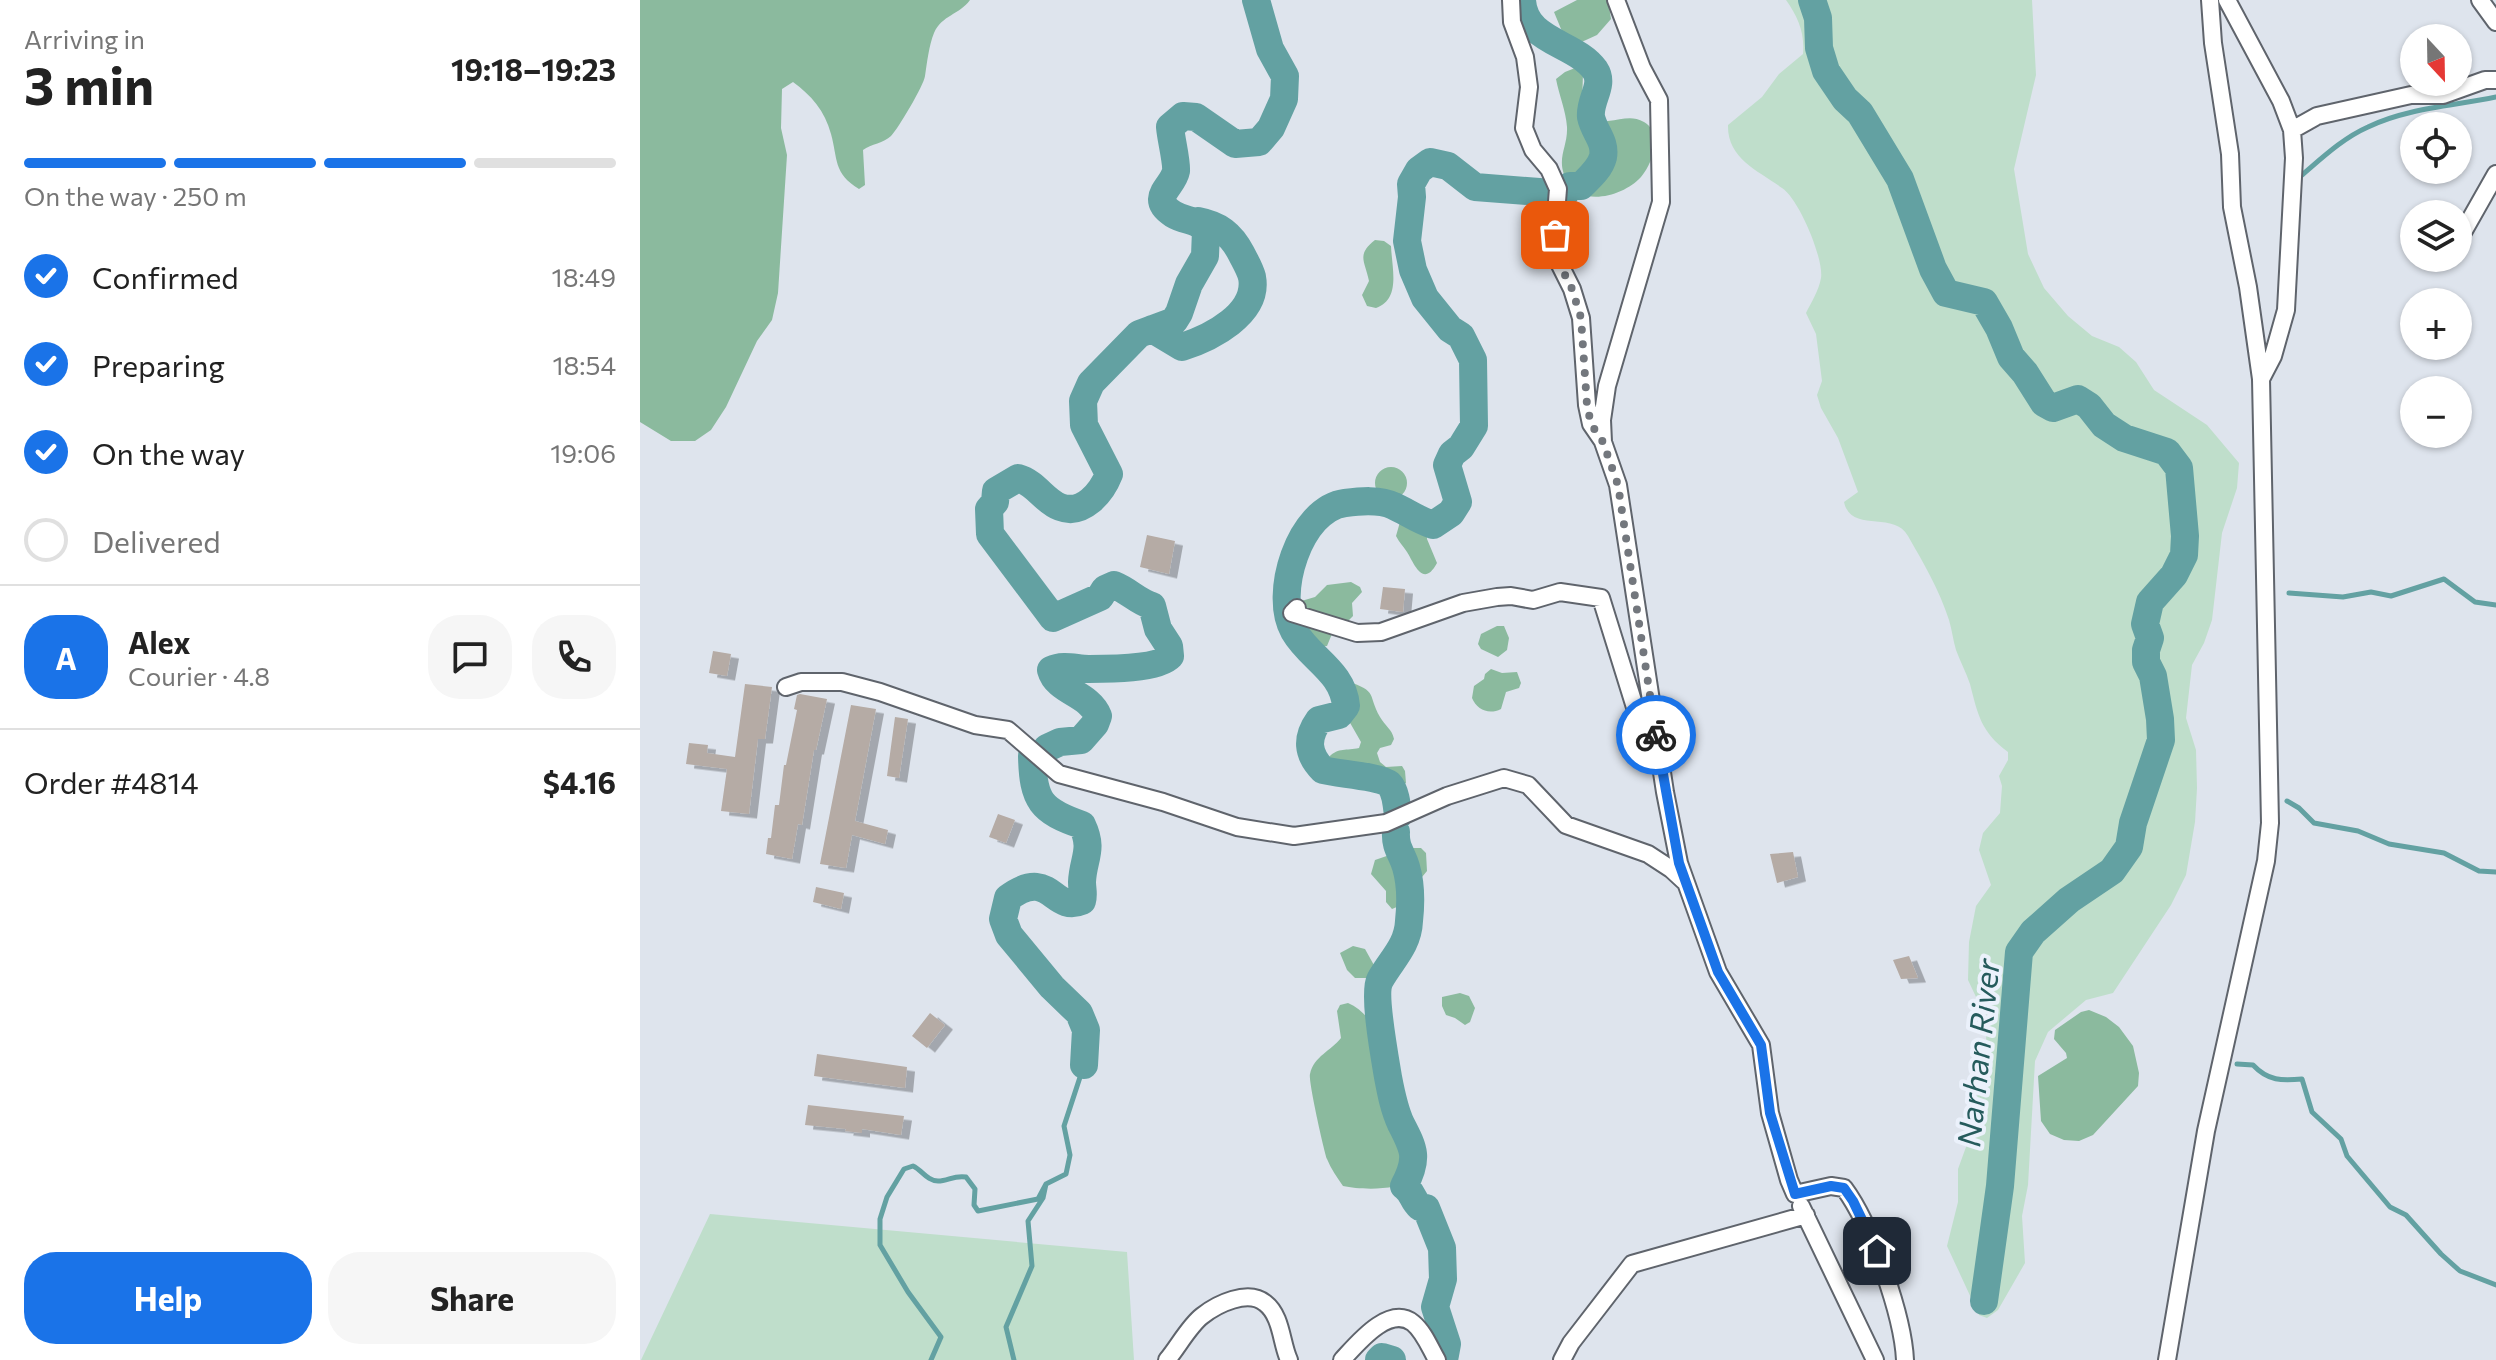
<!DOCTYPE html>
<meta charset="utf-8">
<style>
body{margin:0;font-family:Commissioner,sans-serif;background:#f6f6f6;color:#222;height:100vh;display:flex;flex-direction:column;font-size:30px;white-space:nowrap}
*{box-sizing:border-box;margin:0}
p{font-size:26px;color:#767676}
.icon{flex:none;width:44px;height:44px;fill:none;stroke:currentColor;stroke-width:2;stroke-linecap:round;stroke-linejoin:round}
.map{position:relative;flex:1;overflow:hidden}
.panel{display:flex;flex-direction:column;background:#fff;width:640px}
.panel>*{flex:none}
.needle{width:52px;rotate:158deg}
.controls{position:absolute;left:1760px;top:24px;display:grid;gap:16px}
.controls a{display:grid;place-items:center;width:72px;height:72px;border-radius:50%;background:#fff;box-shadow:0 2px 6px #0004;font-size:40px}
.pin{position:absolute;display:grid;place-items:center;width:68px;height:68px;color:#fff;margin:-34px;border-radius:16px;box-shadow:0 4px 12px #0006}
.courier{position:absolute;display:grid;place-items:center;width:80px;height:80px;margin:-40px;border:6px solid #1a73e8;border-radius:50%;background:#fff;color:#222;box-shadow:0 2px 10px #0007}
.summary em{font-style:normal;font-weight:700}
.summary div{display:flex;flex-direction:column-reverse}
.summary{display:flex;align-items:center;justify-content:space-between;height:136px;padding:0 24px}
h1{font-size:52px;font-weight:700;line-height:60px}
.bar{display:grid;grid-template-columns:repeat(4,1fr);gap:12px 8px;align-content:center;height:96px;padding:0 24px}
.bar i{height:10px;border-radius:6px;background:#e0e0e0}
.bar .selected{background:#1a73e8}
.bar p{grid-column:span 4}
.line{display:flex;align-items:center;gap:20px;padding:0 24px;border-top:2px solid #e0e0e0}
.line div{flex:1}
.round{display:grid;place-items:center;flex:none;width:84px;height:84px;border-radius:32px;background:#f6f6f6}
ol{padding:0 24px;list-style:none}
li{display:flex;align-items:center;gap:24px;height:88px}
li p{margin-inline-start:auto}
li .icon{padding:8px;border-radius:50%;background:#1a73e8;color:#fff;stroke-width:4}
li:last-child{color:#767676}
li i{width:44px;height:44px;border:4px solid #e0e0e0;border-radius:50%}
.primary-button{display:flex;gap:16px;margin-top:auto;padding:16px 24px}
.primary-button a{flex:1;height:92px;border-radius:32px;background:#1a73e8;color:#fff;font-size:32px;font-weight:700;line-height:92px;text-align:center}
.primary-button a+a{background:#f6f6f6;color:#222}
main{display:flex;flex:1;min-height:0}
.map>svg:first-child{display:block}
.green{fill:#bfdecb}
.forest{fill:#8bba9e}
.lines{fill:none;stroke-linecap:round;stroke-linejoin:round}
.stream{stroke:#63a1a2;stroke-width:5}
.river{stroke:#63a1a2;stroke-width:28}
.building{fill:#b5aba5;filter:url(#shadow)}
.street-casing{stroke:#5f646c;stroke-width:20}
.street{stroke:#fff;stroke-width:16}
.done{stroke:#73777d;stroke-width:8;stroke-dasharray:0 14.4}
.route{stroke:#1a73e8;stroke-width:10}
.labels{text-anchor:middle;stroke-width:8;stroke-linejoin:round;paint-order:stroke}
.water-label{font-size:32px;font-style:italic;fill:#255b5c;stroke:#ebf1fb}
</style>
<main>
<section class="panel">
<div class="summary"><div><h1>3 min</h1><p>Arriving in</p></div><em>19:18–19:23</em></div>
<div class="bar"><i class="selected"></i><i class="selected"></i><i class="selected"></i><i></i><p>On the way · 250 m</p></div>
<ol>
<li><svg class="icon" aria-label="check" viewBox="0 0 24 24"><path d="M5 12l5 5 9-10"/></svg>Confirmed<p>18:49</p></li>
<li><svg class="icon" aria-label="check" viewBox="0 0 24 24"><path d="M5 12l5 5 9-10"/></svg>Preparing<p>18:54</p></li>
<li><svg class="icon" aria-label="check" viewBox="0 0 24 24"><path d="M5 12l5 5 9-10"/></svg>On the way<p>19:06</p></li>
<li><i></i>Delivered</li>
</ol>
<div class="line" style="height:144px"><b class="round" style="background:#1a73e8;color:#fff">A</b><div><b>Alex</b><p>Courier · 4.8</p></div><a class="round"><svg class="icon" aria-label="chat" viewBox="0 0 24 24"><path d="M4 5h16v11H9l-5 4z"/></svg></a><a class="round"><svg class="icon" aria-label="phone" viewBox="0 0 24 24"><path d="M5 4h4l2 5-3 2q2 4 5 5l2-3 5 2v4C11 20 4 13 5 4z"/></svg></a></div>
<div class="line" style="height:104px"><div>Order #4814</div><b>$4.16</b></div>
<div class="primary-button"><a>Help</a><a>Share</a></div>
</section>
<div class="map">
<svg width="1856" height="1360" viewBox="0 0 1856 1360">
<defs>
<filter id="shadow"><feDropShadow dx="8" dy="4.5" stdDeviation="0" flood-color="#0004"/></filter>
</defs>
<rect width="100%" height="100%" fill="#dee4ed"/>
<path class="green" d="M1146,0H1392L1396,75L1374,169L1388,254L1404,288L1428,316L1452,336L1479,347L1496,362L1514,390L1567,425L1599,463L1597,488L1582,533L1572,620L1564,643L1552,665L1546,718L1556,750L1557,788L1555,822L1546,875L1531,905L1473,993L1446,1000L1408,1032L1395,1061L1388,1185L1382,1216L1385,1263L1358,1310L1347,1318L1339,1315L1307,1246L1318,1202V1169L1334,1125L1338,1091L1347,1054L1345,1016L1328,980L1329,942L1336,906L1351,885L1339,850L1343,833L1360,813L1362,786L1359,776L1368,760V752C1341,732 1338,715 1330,684C1326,672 1320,661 1316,650C1313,640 1312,630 1309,620C1299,589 1284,564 1268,536C1254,510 1211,534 1204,502L1218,492L1198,438L1181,408L1177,395L1182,381L1176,334L1166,313C1171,303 1179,290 1181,278C1184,259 1159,199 1142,188C1119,171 1087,159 1088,125L1122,97L1139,74L1163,54C1165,33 1158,17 1146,0Z
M70,1214L487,1252L494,1360H1Z"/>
<path class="forest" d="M0,0H330C319,15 302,15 294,33C289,45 287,63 285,76C284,85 258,129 251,136C244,143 231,144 223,150L225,185L219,189C193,173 198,159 191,134C185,111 171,95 153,82L142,89L141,128L147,155L138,293L132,320L117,341L86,407L71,430L55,441H31L0,422Z
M937,0H968L971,19L957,35L935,45L926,41L914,12Z
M935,68L943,73L942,104L950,120C956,120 963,122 968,121C982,120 991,115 1004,122C1023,133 1013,163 1001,177C984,196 941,208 927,181C915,159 928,148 927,127C926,111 919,95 916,79L925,72Z
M735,240L744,241L751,246C752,269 761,299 736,308L727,306L722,295L729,281C725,261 716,255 735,240Z
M735 483a16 16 0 1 1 32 0a16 16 0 1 1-32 0Z
M782,512L786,514L787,539L797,563C783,589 774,563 767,552C763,546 759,542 756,536L760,522Z
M711,582L720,587L722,592L712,603L713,616L708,621L696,624L687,646L673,647L658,630L652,613L658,602L675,597L687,585Z
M857,626H864L869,638L867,650L858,657L841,649L838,644L841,634Z
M851,669L862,673L877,672L881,683L879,688L866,692L861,709C849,715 837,710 832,698L834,686L844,679L845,674Z
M707,681C739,692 727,694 740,717C745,726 752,729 754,739L751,745L740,748L737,753L740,762L746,767L762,766L765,771L766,783C739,793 705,796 688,768L689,757C699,747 706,751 719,748L721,742L693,693L695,686Z
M770,848H781L786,853L787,871L782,877L763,881L764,904L752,909L746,902V891L731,874L735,860Z
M713,946L725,949L735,967L729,978H715L707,970L700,953Z
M820,993L829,996L835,1008L830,1022L825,1025L815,1018L806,1015L802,1006V997Z
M708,1003C736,1015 750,1054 750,1082C751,1098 746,1110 749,1126C757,1132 767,1130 776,1137L773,1178C758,1191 722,1190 703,1186C697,1177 691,1169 687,1159C684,1150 668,1080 670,1074C674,1056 691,1051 701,1038L697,1011L700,1005Z
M1449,1010L1466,1017L1479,1027L1493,1046L1499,1073L1498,1086L1453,1135L1439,1141L1424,1140L1410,1134L1401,1121L1398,1076L1427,1058L1426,1053L1414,1039L1415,1030L1441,1012Z"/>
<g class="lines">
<path class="stream" d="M1662,175C1682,158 1703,138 1728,127C1767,108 1814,106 1856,97
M1649,593L1703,597L1731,592L1751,596L1804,579L1835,602L1856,605
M1647,801L1659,808L1674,823L1718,831L1749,844L1804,853L1839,871L1856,872
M1597,1064L1613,1065C1628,1081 1642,1081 1662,1079L1672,1112L1701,1139L1707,1156L1750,1207L1766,1215L1801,1254L1820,1271L1856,1285
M291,1360L301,1337L268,1292L240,1245V1219L247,1197L264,1169L273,1166C282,1170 287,1181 298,1181C308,1181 314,1175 326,1177L335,1189L334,1205L338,1211L398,1199L406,1184
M374,1360L366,1327L392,1266L388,1221L403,1198L406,1184L426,1174L430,1155L424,1126L444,1065"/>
<path class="river" d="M882,0C884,42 935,42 955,70C965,85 949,100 951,117C954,132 966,141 963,157C960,169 949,178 941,186H930L922,198L925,193
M1172,0L1178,18L1179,48L1186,71L1205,99L1220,113L1260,179L1293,269L1306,293L1344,302L1359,328L1371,357L1385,373L1404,403L1413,408L1438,399L1449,406L1464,425L1484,438L1527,452L1539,468L1545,536L1544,555L1534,575L1510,602L1505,624L1510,638L1506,650V662L1513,676L1520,719L1521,740L1493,823L1489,847L1472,871L1429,900L1393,932L1379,952L1360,1186L1344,1301
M512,329L542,347C570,338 619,314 612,277C610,269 605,261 601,253C591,234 579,225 558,221
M407,748L420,742L441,740L455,724L458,716C449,693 417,692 411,670C424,664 436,669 449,669C468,669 518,669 530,656L529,646L518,629L512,606C497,601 489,591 474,585L465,589L460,597L413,618L350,534L349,509L355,502L356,491L378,478C396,483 404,501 420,507C443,516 462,492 469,474L444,425L443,401L451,383L499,334L534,321L539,313L549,284L565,256L566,230C555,218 546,222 533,214C508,198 533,187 536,171C537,162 531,139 530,127L543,116L556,117L595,144L619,142L631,128L644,99L645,76L630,49L616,0
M392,756C393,801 401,811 442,825C454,850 443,858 442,882C442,889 444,894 442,901C412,914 411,866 368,898L363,919L369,935L412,987L439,1013L446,1030L444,1065
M758,816C757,807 756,791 749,784C739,776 698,774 683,770C667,754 666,738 679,720L699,715L706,706C703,671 670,659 654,631C633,595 659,509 705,503C720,501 740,499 754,506C767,512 778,520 793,525L811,513L818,502L807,465L812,454L821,447L834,426L833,360L821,336L810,329L785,298L773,270L767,241L772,197L771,184L779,170L790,162L808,166L835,187L912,193
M756,832C755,848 762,853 766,867C771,884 771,903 769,921C768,946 751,960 740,980C733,993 745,1059 748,1077C751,1093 754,1109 761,1124C774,1149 779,1158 764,1186C773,1192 772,1200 780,1207L786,1208L802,1248L803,1279L795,1307L807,1344L804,1360
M739,1360L742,1357L752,1360"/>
</g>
<path class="building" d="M507,535L535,541L529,574L500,567Z
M743,587L765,589L763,612L740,609Z
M73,651L91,654L87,676L69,673Z
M105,684L132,687L125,739H118L109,814L81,811L87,769L46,764L49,743L68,745L67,753L95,757Z
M160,694L187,699L176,750H174L162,825L158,824L152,859L126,854L128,838H131L135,805H139L144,765H146L157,710L154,709L157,695Z
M211,705L236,709L215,821L248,830L245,844L212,835L206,868L180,864Z
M255,717L268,719L259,778L247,776Z
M358,814L375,820L366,843L349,837Z
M1153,852L1158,877L1137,883L1130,854Z
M176,887L204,893L201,909L173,902Z
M1269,956L1278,978L1261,979L1253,960Z
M290,1013L305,1025L287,1048L272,1036Z
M177,1054L267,1067L265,1088L174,1076Z
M168,1105L264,1116L261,1135L222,1129V1133L205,1131L206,1129L165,1125Z"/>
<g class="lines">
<g class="street-casing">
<path id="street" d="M871,0L872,22L885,57L889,87L884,128L893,150L909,169L918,189L913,251L932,289L941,318L947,405L951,424L962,440
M976,0L1002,68L1019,100L1021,202L967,386L962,420L963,442L978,485L1025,792L1039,863L1078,972L1121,1045L1130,1113L1149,1180L1155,1194L1191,1186L1204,1188C1231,1224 1263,1316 1265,1360
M1587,0L1641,101L1652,130L1654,158L1646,310L1633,356L1621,379
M1840,0L1856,22
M1652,130L1677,116L1771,95H1803L1845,80H1856
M1818,241L1856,174
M657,608L652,613L717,633L741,632L823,603L857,597L871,596L893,600L920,592L961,598L1012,762
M146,687L161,682H202L240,692L335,725L368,730L419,774L523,802L597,827L654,836L746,823L807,796L864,778L888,785L926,825L1008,854L1031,869L1044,881
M1161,1206L1235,1360
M527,1360C538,1347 549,1326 562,1316C577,1304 608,1289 625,1303C642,1316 641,1343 649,1360
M702,1360C717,1344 749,1304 773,1323C784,1332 790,1348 797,1360
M922,1360L931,1343L992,1264L1166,1215
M1527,1360L1566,1131L1626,861L1630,823L1621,379L1608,287L1592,207L1590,154L1573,43L1570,0"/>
</g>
<use href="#street" class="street"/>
</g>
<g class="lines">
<path class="done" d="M915,235L913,251L932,289L941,318L947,405L951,424L963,442L978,485L1016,735"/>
<path class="route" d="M1016,735L1039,863L1078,972L1121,1045L1130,1113L1155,1194L1191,1186L1204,1188L1213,1201L1237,1251"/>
</g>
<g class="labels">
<g class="water-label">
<text transform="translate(1339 1053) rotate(-84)" y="11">Narhan River</text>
</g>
</g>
</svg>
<div class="controls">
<a><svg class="needle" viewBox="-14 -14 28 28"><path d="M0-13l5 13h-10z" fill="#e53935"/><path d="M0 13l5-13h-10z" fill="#767676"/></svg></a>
<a><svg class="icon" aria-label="locate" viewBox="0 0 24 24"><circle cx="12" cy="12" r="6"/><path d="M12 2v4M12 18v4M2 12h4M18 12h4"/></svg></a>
<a><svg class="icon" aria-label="layers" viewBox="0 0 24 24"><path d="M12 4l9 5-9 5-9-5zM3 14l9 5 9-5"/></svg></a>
<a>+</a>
<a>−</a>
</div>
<div class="pin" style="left:915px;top:235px;background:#ea580c"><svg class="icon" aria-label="bag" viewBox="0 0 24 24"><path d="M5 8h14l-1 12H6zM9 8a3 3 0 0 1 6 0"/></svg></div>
<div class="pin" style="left:1237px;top:1251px;background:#1f2937"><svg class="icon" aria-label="home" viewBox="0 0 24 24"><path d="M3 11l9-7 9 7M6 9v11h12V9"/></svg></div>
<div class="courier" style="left:1016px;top:735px"><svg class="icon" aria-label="bike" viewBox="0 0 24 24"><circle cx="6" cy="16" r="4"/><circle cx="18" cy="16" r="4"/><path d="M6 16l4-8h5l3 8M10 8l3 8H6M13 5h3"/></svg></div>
</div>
</main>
